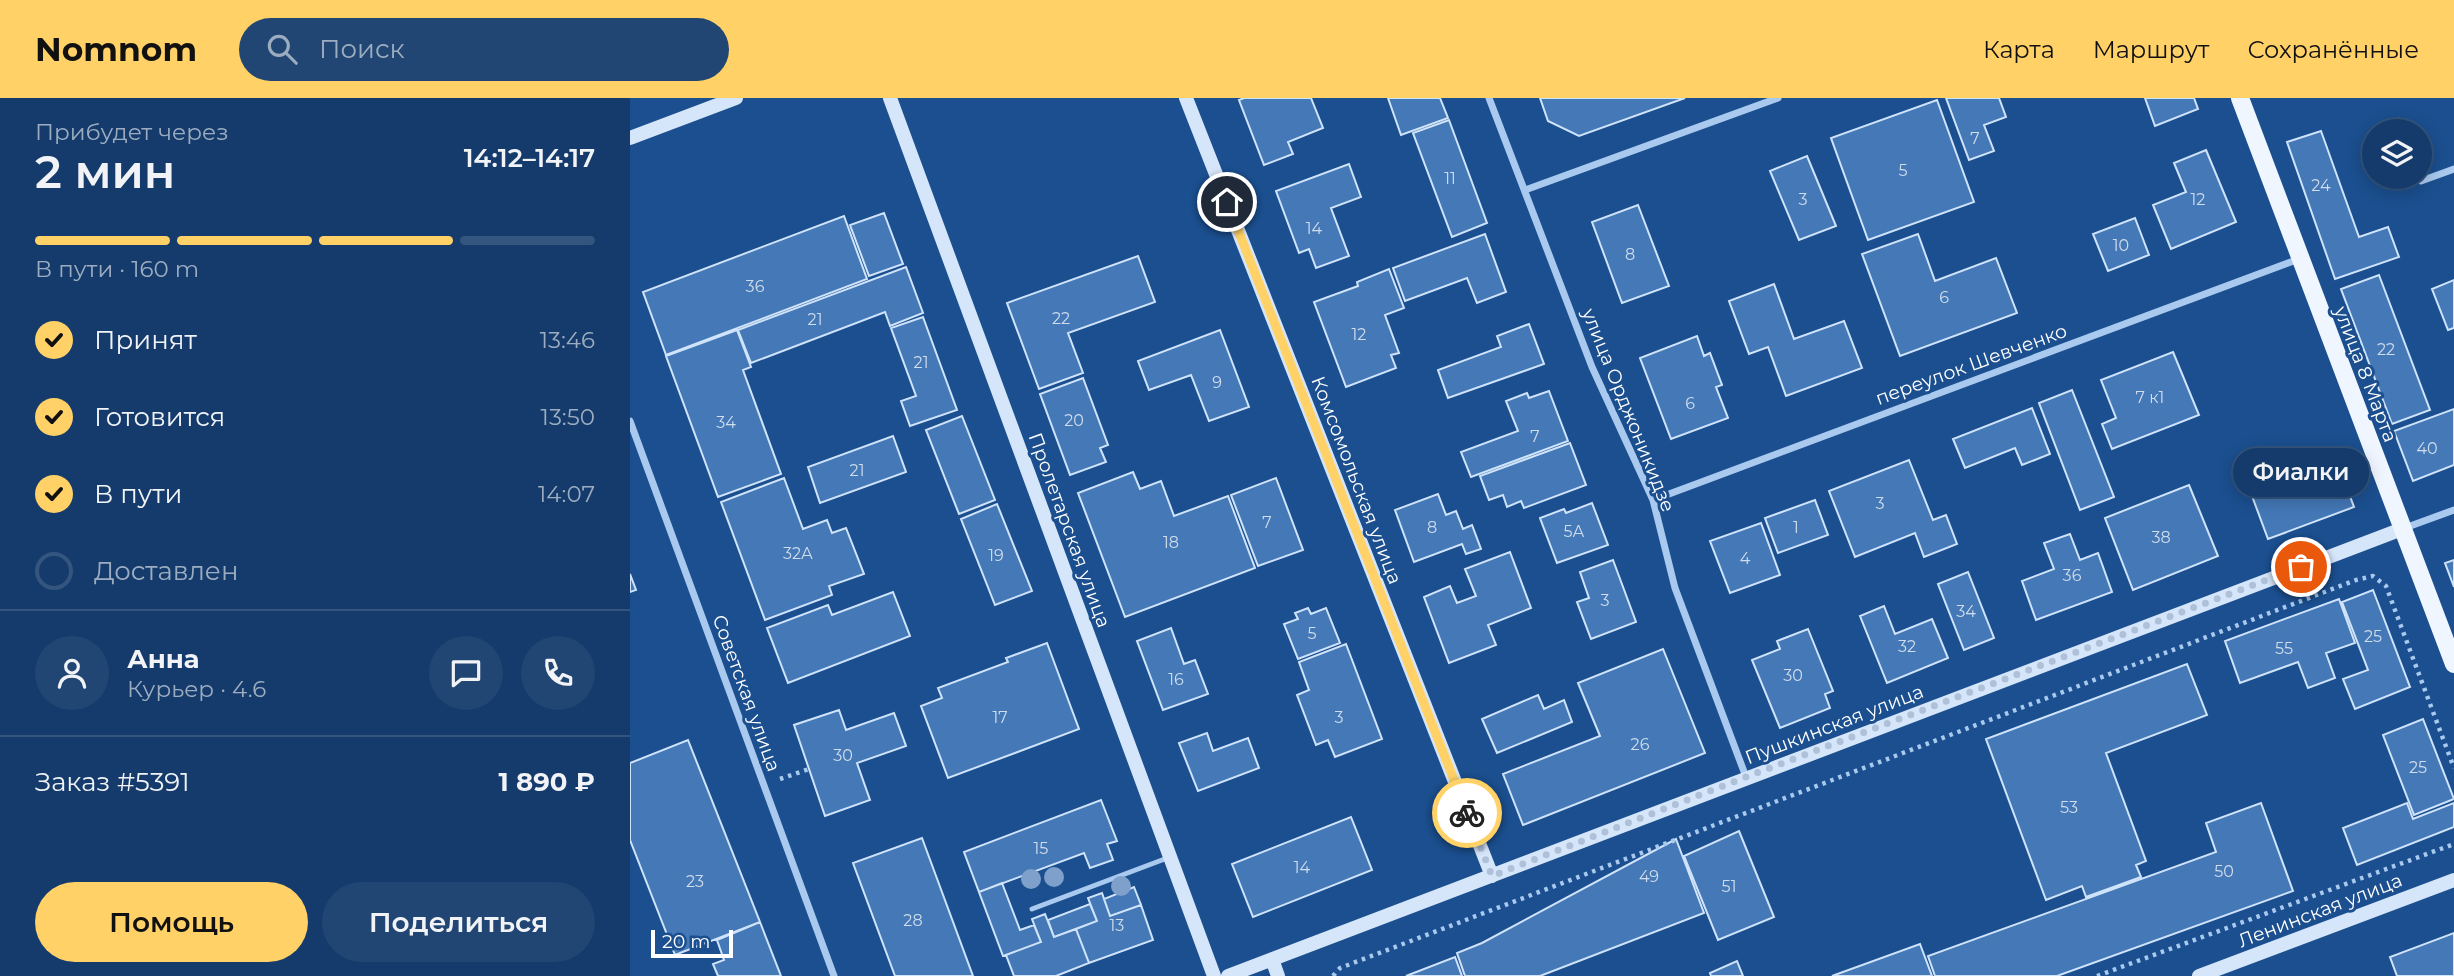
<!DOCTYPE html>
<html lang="ru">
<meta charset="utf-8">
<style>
body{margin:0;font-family:Montserrat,sans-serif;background:#214673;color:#f1f3f6;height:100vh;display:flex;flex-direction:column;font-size:26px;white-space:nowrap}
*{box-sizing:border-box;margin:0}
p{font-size:23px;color:#9dadc1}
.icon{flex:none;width:38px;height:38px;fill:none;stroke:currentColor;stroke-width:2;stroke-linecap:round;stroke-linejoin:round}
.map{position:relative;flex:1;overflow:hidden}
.panel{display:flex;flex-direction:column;background:#143b6b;width:630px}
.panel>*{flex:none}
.fabs{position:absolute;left:1732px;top:21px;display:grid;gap:14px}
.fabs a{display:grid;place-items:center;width:70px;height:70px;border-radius:50%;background:#143b6b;box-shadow:0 4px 18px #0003,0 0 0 2px #33557e;font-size:35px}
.scale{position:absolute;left:21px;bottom:18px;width:82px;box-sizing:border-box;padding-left:7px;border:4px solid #fff;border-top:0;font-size:19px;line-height:24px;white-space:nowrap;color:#fff;-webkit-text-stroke:5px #1b4f8f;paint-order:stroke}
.pin{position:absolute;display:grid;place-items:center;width:60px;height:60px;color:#fff;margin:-30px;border:4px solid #fff;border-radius:50%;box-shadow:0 2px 7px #0007}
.courier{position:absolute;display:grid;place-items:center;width:70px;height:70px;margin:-35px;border:5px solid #ffd166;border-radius:50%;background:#fff;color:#222;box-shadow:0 2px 9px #0007}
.bubble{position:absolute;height:49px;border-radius:24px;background:#143b6b;box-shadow:0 4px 18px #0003,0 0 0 2px #33557e;font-size:23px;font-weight:600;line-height:49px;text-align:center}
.head em{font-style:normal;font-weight:600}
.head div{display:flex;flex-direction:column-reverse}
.head{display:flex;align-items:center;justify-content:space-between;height:119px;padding:0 35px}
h1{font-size:46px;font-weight:600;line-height:52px}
.bar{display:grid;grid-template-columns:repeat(4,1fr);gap:10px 7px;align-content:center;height:84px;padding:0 35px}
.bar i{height:9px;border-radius:5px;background:#33557e}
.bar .current{background:#ffd166}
.bar p{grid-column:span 4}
.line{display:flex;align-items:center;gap:18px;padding:0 35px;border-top:2px solid #33557e}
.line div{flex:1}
.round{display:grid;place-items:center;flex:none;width:74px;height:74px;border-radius:37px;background:#214673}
ol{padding:0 35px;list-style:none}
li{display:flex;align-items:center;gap:21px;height:77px}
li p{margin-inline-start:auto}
li .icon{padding:7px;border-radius:50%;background:#ffd166;color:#111;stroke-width:4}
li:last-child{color:#9dadc1}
li i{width:38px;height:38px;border:4px solid #33557e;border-radius:50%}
.cta{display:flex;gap:14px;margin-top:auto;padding:14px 35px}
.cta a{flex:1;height:80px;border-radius:42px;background:#ffd166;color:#111;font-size:28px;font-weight:600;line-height:80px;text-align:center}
.cta a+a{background:#214673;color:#f1f3f6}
header{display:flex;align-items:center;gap:42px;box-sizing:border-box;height:98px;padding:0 35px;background:#ffd166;color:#111}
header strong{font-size:33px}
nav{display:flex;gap:38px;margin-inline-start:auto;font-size:24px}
.search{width:490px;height:63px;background:#214673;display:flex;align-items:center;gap:18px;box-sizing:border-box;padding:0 24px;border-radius:38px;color:#9dadc1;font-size:26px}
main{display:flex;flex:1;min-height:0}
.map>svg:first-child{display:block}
.building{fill:#4478b7;stroke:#cfe3fa;stroke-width:2}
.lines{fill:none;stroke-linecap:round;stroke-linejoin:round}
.path{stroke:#a9c9ee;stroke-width:4.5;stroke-dasharray:3.5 5;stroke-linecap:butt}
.lane{stroke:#a9c9ee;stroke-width:5}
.street{stroke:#a9c9ee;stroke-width:7}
.secondary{stroke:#d6e6fa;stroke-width:14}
.primary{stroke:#f0f6ff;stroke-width:18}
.tree{fill:#7ea0ca}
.done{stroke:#afc1d8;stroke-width:7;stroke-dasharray:0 12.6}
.route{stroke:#ffd166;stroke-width:9}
.labels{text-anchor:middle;stroke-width:6;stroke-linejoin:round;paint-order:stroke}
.number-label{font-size:16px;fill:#d0dded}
.street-label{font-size:19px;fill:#fff;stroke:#1b4f8f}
</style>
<header>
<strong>Nomnom</strong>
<div class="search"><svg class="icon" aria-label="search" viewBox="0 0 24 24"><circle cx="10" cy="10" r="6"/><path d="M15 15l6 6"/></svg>Поиск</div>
<nav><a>Карта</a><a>Маршрут</a><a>Сохранённые</a></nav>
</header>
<main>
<section class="panel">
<div class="head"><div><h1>2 мин</h1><p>Прибудет через</p></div><em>14:12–14:17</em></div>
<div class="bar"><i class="current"></i><i class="current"></i><i class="current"></i><i></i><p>В пути · 160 m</p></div>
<ol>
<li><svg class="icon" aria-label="check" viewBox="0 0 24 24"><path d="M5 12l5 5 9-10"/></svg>Принят<p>13:46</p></li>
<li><svg class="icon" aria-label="check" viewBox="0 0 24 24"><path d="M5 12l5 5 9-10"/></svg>Готовится<p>13:50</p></li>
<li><svg class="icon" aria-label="check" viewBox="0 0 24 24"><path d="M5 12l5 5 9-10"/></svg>В пути<p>14:07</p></li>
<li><i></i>Доставлен</li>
</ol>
<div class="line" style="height:126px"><a class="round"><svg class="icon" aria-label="person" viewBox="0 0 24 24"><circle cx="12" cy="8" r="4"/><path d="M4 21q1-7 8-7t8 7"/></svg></a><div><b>Анна</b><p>Курьер · 4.6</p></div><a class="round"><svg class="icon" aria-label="chat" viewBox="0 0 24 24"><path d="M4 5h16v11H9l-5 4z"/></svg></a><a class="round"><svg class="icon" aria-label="phone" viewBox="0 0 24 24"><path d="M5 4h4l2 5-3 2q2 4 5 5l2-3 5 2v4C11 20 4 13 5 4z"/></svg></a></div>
<div class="line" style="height:91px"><div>Заказ #5391</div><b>1 890 ₽</b></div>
<div class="cta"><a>Помощь</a><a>Поделиться</a></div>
</section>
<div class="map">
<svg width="1824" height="878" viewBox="0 0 1824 878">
<rect width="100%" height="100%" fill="#1b4f8f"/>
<path class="building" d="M614,0H681L693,30L658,44L663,56L634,67L609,2Z
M758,0H810L818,20L771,37Z
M910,0H1055L949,38L918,23Z
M1316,0H1369L1376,19L1354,27L1364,53L1339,62Z
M1515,0H1564L1568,11L1525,28Z
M1307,2L1344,104L1238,142L1201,40Z
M819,22L857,125L822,139L783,35Z
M1691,33L1729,139L1758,129L1769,159L1705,181L1657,44Z
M1576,52L1606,124L1541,151L1523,107L1556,94L1544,65Z
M1177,58L1206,128L1169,142L1140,73Z
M719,66L731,99L701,110L719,158L686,170L679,151L669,155L646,93Z
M1008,107L1039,188L992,205L962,124Z
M254,115L273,166L239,178L220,127Z
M214,118L237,181L36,257L13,194Z
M1505,120L1519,157L1478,173L1463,136Z
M855,136L876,194L847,205L837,180L775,203L763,170Z
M1288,136L1305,183L1366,160L1387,215L1270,258L1232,156Z
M508,158L525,204L438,235L453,275L409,291L377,205Z
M276,169L293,215L260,228L255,214L121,265L108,232Z
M759,171L774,210L755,217L769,255L761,257L766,270L716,289L684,204L728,188L727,184Z
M1749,177L1800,312L1762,326L1711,191Z
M1824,182V230L1818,232L1802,191Z
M1144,186L1164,241L1214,223L1232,270L1156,298L1138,249L1119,256L1099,203Z
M293,219L327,312L280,328L271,303L286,298L261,230Z
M899,226L914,266L818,300L808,272L871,249L867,238Z
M107,232L121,269L113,272L151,376L88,399L36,258Z
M590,232L619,309L579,323L561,277L519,292L508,263Z
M1067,238L1074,258L1080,255L1092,287L1086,289L1098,320L1041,341L1010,260Z
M1543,254L1569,317L1482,351L1472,326L1486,320L1471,282Z
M453,280L478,347L470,350L476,364L440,377L410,296Z
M1442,292L1484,399L1450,412L1409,305Z
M919,293L938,343L841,379L831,354L888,333L876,303L897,295L899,300Z
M1402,310L1420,356L1392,367L1385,350L1335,370L1323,341Z
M1824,311V367L1783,383L1764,333Z
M332,318L365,402L329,416L296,332Z
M263,338L276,374L190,405L178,369Z
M940,345L956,387L894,410L891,403L877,409L873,397L859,402L850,378Z
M1703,353L1724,409L1638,441L1622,398L1634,394L1629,381Z
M1279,362L1303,422L1316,417L1327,446L1294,459L1285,435L1225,459L1199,393Z
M503,374L510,391L531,383L544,418L598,398L625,470L495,519L448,395Z
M154,380L173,431L197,422L202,435L216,430L234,476L199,488L202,497L135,522L91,404Z
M646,380L673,452L628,468L601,397Z
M1559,387L1588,458L1503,492L1475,420Z
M808,396L816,417L826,413L833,431L842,427L851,451L836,456L832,446L784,464L765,412Z
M1185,402L1198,437L1148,455L1135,420Z
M962,405L978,447L927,465L910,420L934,411L936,415Z
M367,406L402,493L365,507L331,421Z
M1131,425L1150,477L1100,495L1080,443Z
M1440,436L1450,462L1468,455L1482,494L1406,522L1392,483L1424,471L1414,445Z
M880,454L901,510L858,527L866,547L819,565L794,499L820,488L827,505L846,498L835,471Z
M983,462L1006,524L961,541L947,504L959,500L950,474Z
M1824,462V489L1815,465Z
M1338,474L1364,540L1334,552L1308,486Z
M0,476L6,492L0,494Z
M1743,492L1780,589L1725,611L1713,581L1738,572L1712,504Z
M263,494L280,538L158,585L137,530L198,507L202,517Z
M1709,501L1725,545L1696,555L1705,580L1678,590L1668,564L1610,585L1595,543Z
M1254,508L1265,536L1302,521L1318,560L1257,585L1230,518Z
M678,510L681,516L696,510L710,545L668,561L654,526L668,521L665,515Z
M541,530L554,566L565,562L578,596L533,612L507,543Z
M1178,531L1203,593L1195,596L1200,610L1150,630L1122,562L1150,551L1147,543Z
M417,545L449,631L318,680L291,608L312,600L308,590L378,564L376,560Z
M716,546L752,641L705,659L698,642L686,647L667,597L679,592L669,564Z
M1033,551L1075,655L893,727L873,676L970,638L948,585Z
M1557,566L1577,617L1476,655L1516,763L1506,767L1511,779L1456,799L1452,788L1416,802L1356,641Z
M908,597L914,611L934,602L942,624L867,655L852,621Z
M209,612L216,632L264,615L276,648L227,665L240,702L195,718L164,627Z
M1793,621L1824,701L1784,717L1753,637Z
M577,635L583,653L618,640L629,670L568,693L549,645Z
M58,642L130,824L45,857L0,742V665Z
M471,702L487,743L477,746L483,762L460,770L454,755L349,794L334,754Z
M1631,705L1663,793L1427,878H1305L1298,858L1586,754L1576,725Z
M1777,705L1783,721L1824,705V729L1727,767L1713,730Z
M721,719L742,772L623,819L602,766Z
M1109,733L1144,819L1088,842L1054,758Z
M292,740L343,878H265L223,765Z
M1046,741L1074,815L910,878H835L827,855L852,845Z
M372,785L390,832L404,827L411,844L373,858L349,794Z
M504,789L511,807L480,818L474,801Z
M472,795L480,818L511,807L523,842L459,865L446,831L467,823L458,800Z
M460,806L467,823L424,839L418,822Z
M415,816L424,839L446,831L459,865L426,878H384L376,857L411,844L402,821Z
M130,824L151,878H88L83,866L94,862L87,842Z
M1824,835V878H1767L1760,859Z
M1290,846L1302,878H1202Z
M825,859L832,878H776Z
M1107,863L1113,878H1081L1080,875Z"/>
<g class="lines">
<path class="path" d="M150,681L179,671
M703,878L710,870L731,862L1726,482L1743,478L1756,488L1824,670
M1467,878L1824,746"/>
<path class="lane" d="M402,811L540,759"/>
<path class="street" d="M859,0L962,269L1023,402L1045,490L1116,679
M1791,83L1824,71
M895,92L1148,0
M0,323L204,878
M1023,402L1669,161
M1772,431L1824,412"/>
<path class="secondary" d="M260,0L584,878
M556,0L862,778
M0,40L106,0
M642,861L648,878
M598,878L1772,431
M1569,878L1824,782"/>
<path class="primary" d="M1610,0L1824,566"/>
</g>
<g class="tree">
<circle cx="424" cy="779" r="10"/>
<circle cx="401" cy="781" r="10"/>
<circle cx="491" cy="788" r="10"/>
</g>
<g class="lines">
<path class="done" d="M837,715L862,778L1116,679L1671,469"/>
<path class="route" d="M597,104L837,715"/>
</g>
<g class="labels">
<g class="number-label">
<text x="1345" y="46">7</text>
<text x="1273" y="78">5</text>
<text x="820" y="86">11</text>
<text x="1691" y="93">24</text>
<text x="1173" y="107">3</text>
<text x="1568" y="107">12</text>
<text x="684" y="136">14</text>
<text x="1491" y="153">10</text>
<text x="1000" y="162">8</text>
<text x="125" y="194">36</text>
<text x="1314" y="205">6</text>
<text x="431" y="226">22</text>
<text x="185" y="227">21</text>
<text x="729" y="242">12</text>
<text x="1756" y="257">22</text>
<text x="291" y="270">21</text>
<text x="587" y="290">9</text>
<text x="1520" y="305">7 к1</text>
<text x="1060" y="311">6</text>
<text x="444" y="328">20</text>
<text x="96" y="330">34</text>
<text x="905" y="344">7</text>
<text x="1797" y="356">40</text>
<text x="227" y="378">21</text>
<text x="1250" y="411">3</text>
<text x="637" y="430">7</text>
<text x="802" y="435">8</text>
<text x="1166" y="435">1</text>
<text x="944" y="439">5А</text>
<text x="1531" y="445">38</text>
<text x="541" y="450">18</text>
<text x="168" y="461">32А</text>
<text x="366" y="463">19</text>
<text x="1115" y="466">4</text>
<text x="1442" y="483">36</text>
<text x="975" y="508">3</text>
<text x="1336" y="519">34</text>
<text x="682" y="541">5</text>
<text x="1743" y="544">25</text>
<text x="1277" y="554">32</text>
<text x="1654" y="556">55</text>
<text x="1163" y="583">30</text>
<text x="546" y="587">16</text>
<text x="370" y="625">17</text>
<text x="709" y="625">3</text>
<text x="1010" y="652">26</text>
<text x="213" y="663">30</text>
<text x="1788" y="675">25</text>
<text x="1439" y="715">53</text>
<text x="411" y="756">15</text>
<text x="672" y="775">14</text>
<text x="1594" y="779">50</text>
<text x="1019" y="784">49</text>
<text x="65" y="789">23</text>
<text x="1099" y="794">51</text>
<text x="283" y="828">28</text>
<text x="487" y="833">13</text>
</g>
<g class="street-label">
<text transform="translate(1341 266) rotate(-20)" y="7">переулок Шевченко</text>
<text transform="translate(1736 276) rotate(69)" y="7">улица 8 Марта</text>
<text transform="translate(999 312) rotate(68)" y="7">улица Орджоникидзе</text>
<text transform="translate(727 382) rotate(69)" y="7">Комсомольская улица</text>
<text transform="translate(440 432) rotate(70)" y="7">Пролетарская улица</text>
<text transform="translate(117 595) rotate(70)" y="7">Советская улица</text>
<text transform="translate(1204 626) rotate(-21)" y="7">Пушкинская улица</text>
<text transform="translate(1690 812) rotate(-21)" y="7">Ленинская улица</text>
</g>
</g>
</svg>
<div class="fabs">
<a><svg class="icon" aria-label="layers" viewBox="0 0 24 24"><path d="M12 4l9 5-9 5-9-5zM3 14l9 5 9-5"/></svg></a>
</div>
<div class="scale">20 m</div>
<div class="pin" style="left:1671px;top:469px;background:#ea580c"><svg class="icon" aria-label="bag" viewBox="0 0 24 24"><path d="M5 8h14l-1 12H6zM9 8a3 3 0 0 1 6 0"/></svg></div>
<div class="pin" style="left:597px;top:104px;background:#1f2937"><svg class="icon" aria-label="home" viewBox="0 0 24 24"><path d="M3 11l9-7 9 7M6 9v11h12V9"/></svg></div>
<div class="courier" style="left:837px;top:715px"><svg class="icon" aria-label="bike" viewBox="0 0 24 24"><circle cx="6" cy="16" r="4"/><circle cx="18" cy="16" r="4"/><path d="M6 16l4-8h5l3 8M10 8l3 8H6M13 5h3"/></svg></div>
<div class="bubble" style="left:1603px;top:350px;width:136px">Фиалки</div>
</div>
</main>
